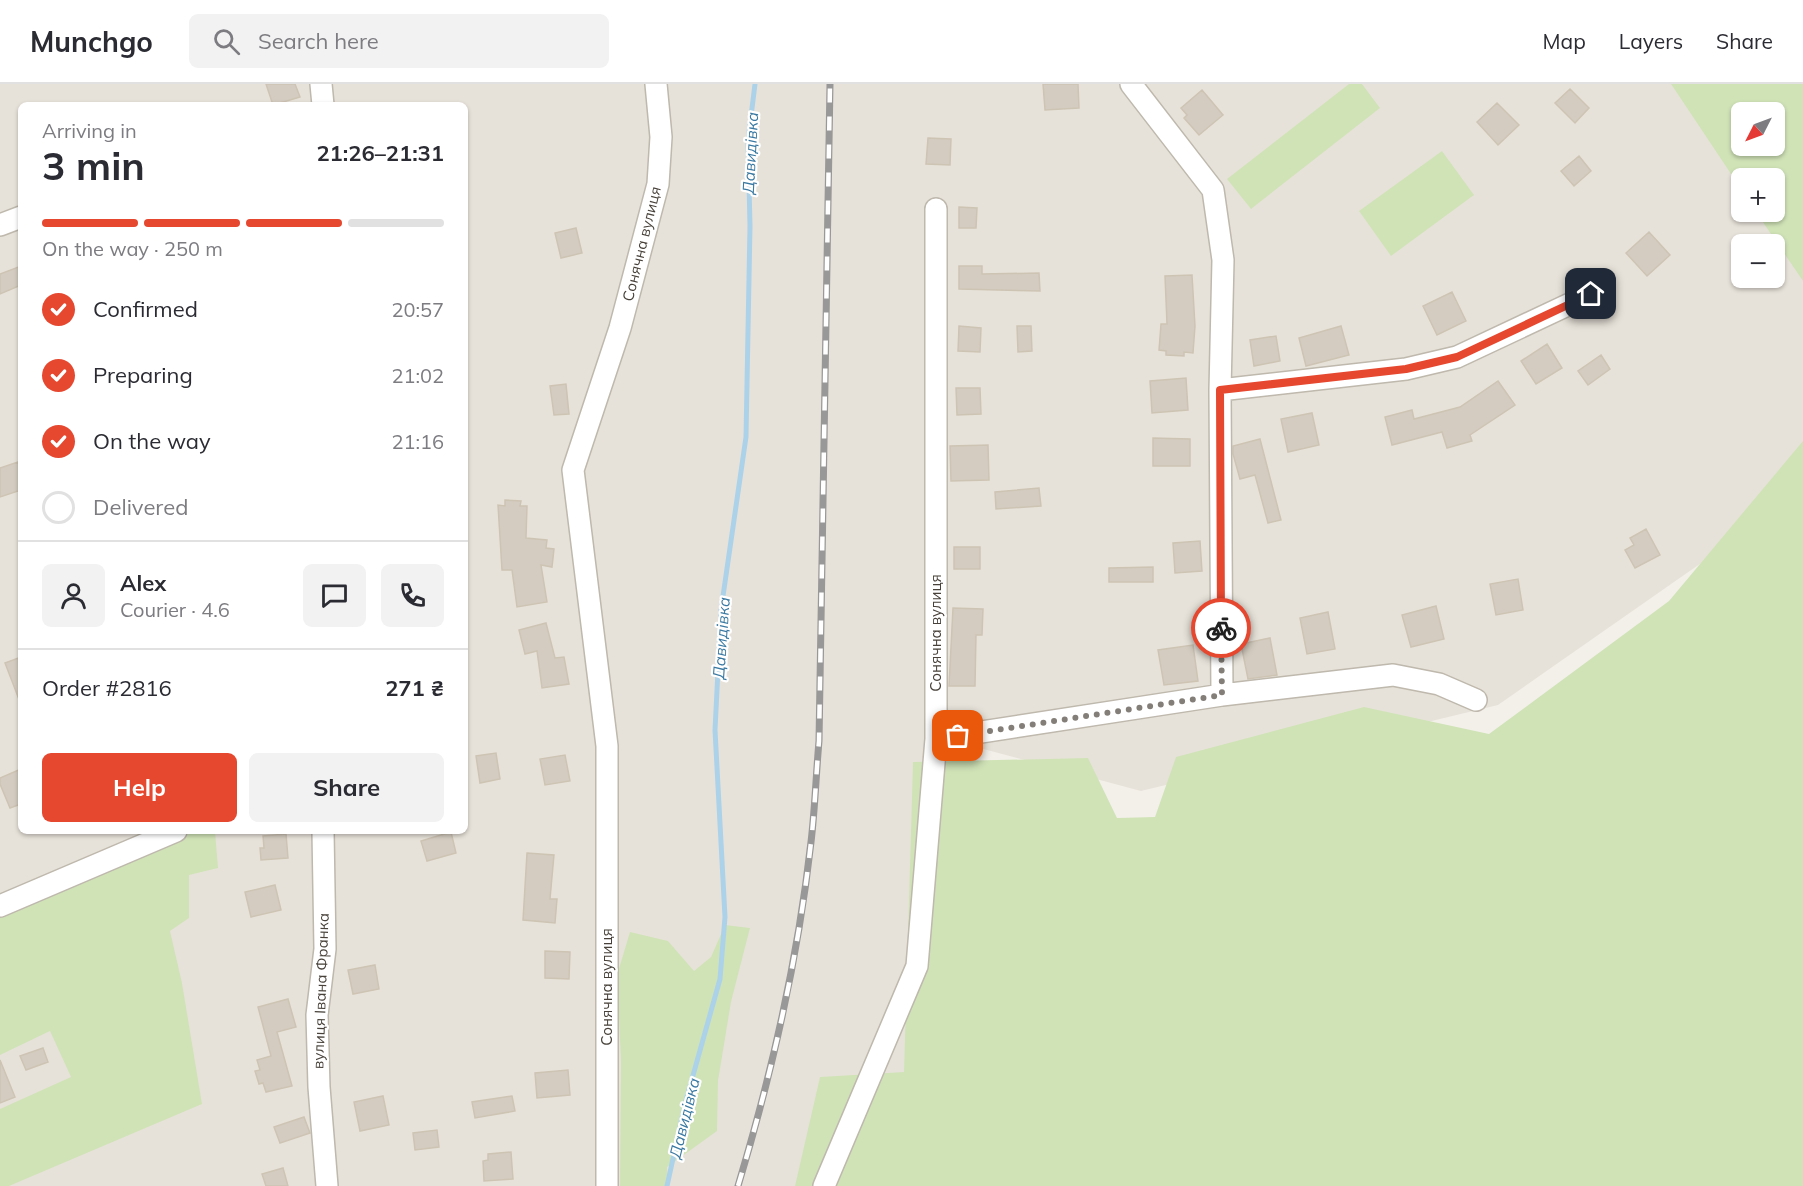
<!DOCTYPE html>
<meta charset="utf-8">
<style>
body{margin:0;font-family:Mulish,sans-serif;background:#f2f2f3;color:#2b2b33;height:100vh;display:flex;flex-direction:column;font-size:22px;white-space:nowrap}
*{box-sizing:border-box;margin:0}
p{font-size:20px;color:#7c7c81}
.icon{flex:none;width:33px;height:33px;fill:none;stroke:currentColor;stroke-width:2;stroke-linecap:round;stroke-linejoin:round}
.map{position:relative;flex:1;overflow:hidden}
.details{position:absolute;left:18px;top:18px;width:450px;height:732px;display:flex;flex-direction:column;background:#fff;border-radius:9px;box-shadow:0 2px 4px #0004}
.details>*{flex:none}
.needle{width:39px;rotate:228deg}
.buttons{position:absolute;left:1731px;top:18px;display:grid;gap:12px}
.buttons a{display:grid;place-items:center;width:54px;height:54px;border-radius:9px;background:#fff;box-shadow:0 2px 4px #0004;font-size:30px}
.pin{position:absolute;display:grid;place-items:center;width:51px;height:51px;color:#fff;margin:-26px;border-radius:12px;box-shadow:0 3px 9px #0006}
.courier{position:absolute;display:grid;place-items:center;width:60px;height:60px;margin:-30px;border:4px solid #e6472f;border-radius:50%;background:#fff;color:#222;box-shadow:0 2px 8px #0007}
.head em{font-style:normal;font-weight:700}
.head div{display:flex;flex-direction:column-reverse}
.head{display:flex;align-items:center;justify-content:space-between;height:102px;padding:0 24px}
h1{font-size:39px;font-weight:700;line-height:45px}
.bar{display:grid;grid-template-columns:repeat(4,1fr);gap:9px 6px;align-content:center;height:72px;padding:0 24px}
.bar i{height:8px;border-radius:4px;background:#e1e1e2}
.bar .selected{background:#e6472f}
.bar p{grid-column:span 4}
.line{display:flex;align-items:center;gap:15px;padding:0 24px;border-top:2px solid #e1e1e2}
.line div{flex:1}
.round{display:grid;place-items:center;flex:none;width:63px;height:63px;border-radius:9px;background:#f2f2f3}
ol{padding:0 24px;list-style:none}
li{display:flex;align-items:center;gap:18px;height:66px}
li p{margin-inline-start:auto}
li .icon{padding:6px;border-radius:50%;background:#e6472f;color:#fff;stroke-width:4}
li:last-child{color:#7c7c81}
li i{width:33px;height:33px;border:3px solid #e1e1e2;border-radius:50%}
.action{display:flex;gap:12px;margin-top:auto;padding:12px 24px}
.action a{flex:1;height:69px;border-radius:9px;background:#e6472f;color:#fff;font-size:24px;font-weight:700;line-height:69px;text-align:center}
.action a+a{background:#f2f2f3;color:#2b2b33}
header{display:flex;align-items:center;gap:36px;box-sizing:border-box;height:84px;padding:0 30px;background:#fff;border-bottom:2px solid #e1e1e2}
header strong{font-size:28px}
nav{display:flex;gap:33px;margin-inline-start:auto;font-size:21px}
.search{width:420px;height:54px;background:#f2f2f3;display:flex;align-items:center;gap:15px;box-sizing:border-box;padding:0 21px;border-radius:9px;color:#7c7c81;font-size:22px}
.map>svg:first-child{display:block}
.residential{fill:#e7e2d9;fill-rule:evenodd}
.green{fill:#d0e3b7;fill-rule:evenodd}
.lines{fill:none;stroke-linecap:round;stroke-linejoin:round}
.stream{stroke:#acd2ea;stroke-width:5}
.building{fill:#d4ccc0;stroke:#cec4b4;stroke-width:1.5}
.minor-casing{stroke:#beb8ad;stroke-width:24}
.minor{stroke:#fff;stroke-width:21}
.rail-casing{stroke:#989898;stroke-width:7}
.rail{stroke:#fff;stroke-width:4.5;stroke-dasharray:14;stroke-linecap:butt}
.done{stroke:#837e77;stroke-width:6;stroke-dasharray:0 10.8}
.route{stroke:#e6472f;stroke-width:8}
.labels{text-anchor:middle;stroke-width:4.5;stroke-linejoin:round;paint-order:stroke}
.street-label{font-size:15px;fill:#474139;stroke:#fff}
.water-label{font-size:16px;font-style:italic;fill:#3978a1;stroke:#fff}
</style>
<header>
<strong>Munchgo</strong>
<div class="search"><svg class="icon" aria-label="search" viewBox="0 0 24 24"><circle cx="10" cy="10" r="6"/><path d="M15 15l6 6"/></svg>Search here</div>
<nav><a>Map</a><a>Layers</a><a>Share</a></nav>
</header>
<div class="map">
<svg width="1803" height="1102" viewBox="0 0 1803 1102">
<rect width="100%" height="100%" fill="#f3f0ea"/>
<path class="residential" d="M0,0H1712L1742,62L1774,94H1742V128H1774L1803,139V408L1498,621L1141,707L935,652L916,1102H0ZM21,21H465V747H21ZM1742,160H1774V194H1742Z"/>
<path class="green" d="M1349,0H1362L1380,24L1251,125L1227,95Z
M1671,0H1803V197L1756,128H1774V94H1742L1741,105ZM1742,28H1774V62H1742Z
M1442,67L1474,111L1391,172L1359,127Z
M1803,357V1102H795L820,993L904,988L913,678L1088,674L1117,734L1155,733L1176,673L1364,623L1489,650L1669,517Z
M196,747H215L218,784L189,791V834L170,847L182,899L202,1020L9,1102H0V1025L71,993L50,947L0,971V829Z
M725,841L750,844L731,918L718,997L717,1047L667,1083L668,1102H620L621,977L617,891L630,848L668,857L694,887L711,873Z"/>
<g class="lines">
<path class="stream" d="M667,1102L685,1020L720,895L725,833L715,646L721,526L746,353L750,142L748,57L755,0"/>
</g>
<path class="building" d="M266,0H295L300,13L273,21Z
M1043,0H1078L1079,24L1045,26Z
M1570,5L1589,24L1575,39L1555,19Z
M1202,6L1223,31L1199,51L1184,34L1187,31L1181,24Z
M1497,19L1519,41L1498,61L1477,38Z
M928,54L951,55L950,81L926,80Z
M1579,72L1591,87L1574,102L1561,87Z
M959,123L977,124L976,144H959Z
M576,144L582,169L561,174L555,149Z
M1649,148L1670,171L1647,192L1626,169Z
M21,182V201L0,210V190Z
M959,182H982V190L1039,189L1040,207L959,205Z
M1192,191L1195,242L1193,269L1184,268V272L1166,271V267L1159,266L1161,240H1167L1165,192Z
M1452,208L1466,237L1437,251L1423,222Z
M959,242L981,244L980,268L958,267Z
M1017,242H1031L1032,267L1018,268Z
M1341,242L1349,271L1306,282L1299,254Z
M1276,252L1280,277L1254,282L1250,256Z
M1547,260L1562,284L1536,300L1521,277Z
M1601,271L1610,285L1588,301L1578,287Z
M1186,294L1188,326L1152,329L1150,297Z
M1498,297L1515,321L1470,351L1472,357L1447,364L1442,348L1392,361L1385,333L1412,326L1414,335L1460,323Z
M566,300L569,330L554,331L550,302Z
M956,304H980L981,330L957,331Z
M1312,329L1319,361L1288,368L1281,335Z
M1153,354L1190,355V382H1153Z
M1260,355L1281,436L1268,439L1255,391L1240,395L1233,370V362Z
M988,361L989,396L951,397L950,362Z
M18,378L21,389V406L0,413V384Z
M1039,404L1041,422L996,425L995,408Z
M505,416L521,417L520,422H527L526,454L547,456L546,464L554,465L552,483L541,481L547,518L517,523L512,486H502L498,421L505,422Z
M1646,445L1660,471L1635,484L1625,466L1634,461L1630,454Z
M1200,457L1202,487L1175,489L1173,459Z
M954,463H980V485H954Z
M1153,483V498H1109V484Z
M1518,495L1523,526L1496,531L1490,500Z
M1436,522L1444,555L1411,563L1402,531Z
M953,524L983,525L982,551H976L975,602H949Z
M1328,528L1335,565L1307,570L1300,534Z
M546,539L555,574L564,573L569,600L542,604L537,567L525,570L519,546Z
M1270,554L1277,591L1248,595L1241,560Z
M1193,561L1198,597L1164,601L1158,566Z
M21,573V618H20L5,579Z
M496,669L500,695L480,699L476,672Z
M565,671L570,697L545,701L540,675Z
M21,685V720L10,724L0,700V694Z
M451,748L456,769L427,777L421,757Z
M286,750L288,774L261,776L260,764H264L263,752Z
M527,769L554,771L550,815H557L555,839L523,836Z
M275,801L281,826L251,833L245,808Z
M545,867L570,868L569,895L545,894Z
M375,881L379,905L353,910L348,886Z
M288,915L296,943L277,948L292,1002L266,1008L263,999L259,1000L255,987L260,986L257,976L271,972L258,923Z
M43,964L48,978L26,986L20,972Z
M0,976L15,1013L0,1019Z
M568,986L570,1011L537,1014L535,989Z
M383,1012L389,1041L360,1047L354,1018Z
M512,1012L515,1027L475,1034L472,1018Z
M304,1033L310,1049L280,1059L274,1043Z
M437,1046L439,1063L415,1066L413,1049Z
M511,1068L513,1095L484,1097L483,1077L488,1076V1070Z
M283,1084L288,1102H266L262,1090Z"/>
<g class="lines">
<g class="minor-casing">
<path id="minor" d="M321,0L323,21
M1131,0L1213,106L1223,176L1220,306L1222,611
M936,125V655L1222,611L1393,591L1439,600L1476,616
M0,141L21,133
M1220,306L1406,285L1457,273L1591,210
M323,747L325,865L317,931L319,1003L327,1102
M0,822L176,747
M607,1102V662L573,386L620,244L658,100L661,53L656,0
M824,1102L917,882L936,655"/>
</g>
<use href="#minor" class="minor"/>
<g class="rail-casing">
<path id="rail" d="M738,1102C772,989 798,875 811,758C815,724 816,691 819,657L830,0"/>
</g>
<use href="#rail" class="rail"/>
</g>
<g class="lines">
<path class="done" d="M958,652L1222,611L1221,544"/>
<path class="route" d="M1221,544L1220,306L1406,285L1457,273L1591,210"/>
</g>
<g class="labels">
<g class="street-label">
<text transform="translate(642 160) rotate(-76)" y="5">Сонячна вулиця</text>
<text transform="translate(936 549) rotate(-90)" y="5">Сонячна вулиця</text>
<text transform="translate(607 903) rotate(-90)" y="5">Сонячна вулиця</text>
<text transform="translate(321 907) rotate(-88)" y="5">вулиця Івана Франка</text>
</g>
<g class="water-label">
<text transform="translate(750 69) rotate(-87)" y="6">Давидівка</text>
<text transform="translate(721 554) rotate(-86)" y="6">Давидівка</text>
<text transform="translate(684 1034) rotate(-76)" y="6">Давидівка</text>
</g>
</g>
</svg>
<div class="buttons">
<a><svg class="needle" viewBox="-14 -14 28 28"><path d="M0-13l5 13h-10z" fill="#e53935"/><path d="M0 13l5-13h-10z" fill="#7c7c81"/></svg></a>
<a>+</a>
<a>−</a>
</div>
<div class="pin" style="left:958px;top:652px;background:#ea580c"><svg class="icon" aria-label="bag" viewBox="0 0 24 24"><path d="M5 8h14l-1 12H6zM9 8a3 3 0 0 1 6 0"/></svg></div>
<div class="pin" style="left:1591px;top:210px;background:#1f2937"><svg class="icon" aria-label="home" viewBox="0 0 24 24"><path d="M3 11l9-7 9 7M6 9v11h12V9"/></svg></div>
<div class="courier" style="left:1221px;top:544px"><svg class="icon" aria-label="bike" viewBox="0 0 24 24"><circle cx="6" cy="16" r="4"/><circle cx="18" cy="16" r="4"/><path d="M6 16l4-8h5l3 8M10 8l3 8H6M13 5h3"/></svg></div>
<section class="details">
<div class="head"><div><h1>3 min</h1><p>Arriving in</p></div><em>21:26–21:31</em></div>
<div class="bar"><i class="selected"></i><i class="selected"></i><i class="selected"></i><i></i><p>On the way · 250 m</p></div>
<ol>
<li><svg class="icon" aria-label="check" viewBox="0 0 24 24"><path d="M5 12l5 5 9-10"/></svg>Confirmed<p>20:57</p></li>
<li><svg class="icon" aria-label="check" viewBox="0 0 24 24"><path d="M5 12l5 5 9-10"/></svg>Preparing<p>21:02</p></li>
<li><svg class="icon" aria-label="check" viewBox="0 0 24 24"><path d="M5 12l5 5 9-10"/></svg>On the way<p>21:16</p></li>
<li><i></i>Delivered</li>
</ol>
<div class="line" style="height:108px"><a class="round"><svg class="icon" aria-label="person" viewBox="0 0 24 24"><circle cx="12" cy="8" r="4"/><path d="M4 21q1-7 8-7t8 7"/></svg></a><div><b>Alex</b><p>Courier · 4.6</p></div><a class="round"><svg class="icon" aria-label="chat" viewBox="0 0 24 24"><path d="M4 5h16v11H9l-5 4z"/></svg></a><a class="round"><svg class="icon" aria-label="phone" viewBox="0 0 24 24"><path d="M5 4h4l2 5-3 2q2 4 5 5l2-3 5 2v4C11 20 4 13 5 4z"/></svg></a></div>
<div class="line" style="height:78px"><div>Order #2816</div><b>271 ₴</b></div>
<div class="action"><a>Help</a><a>Share</a></div>
</section>
</div>
